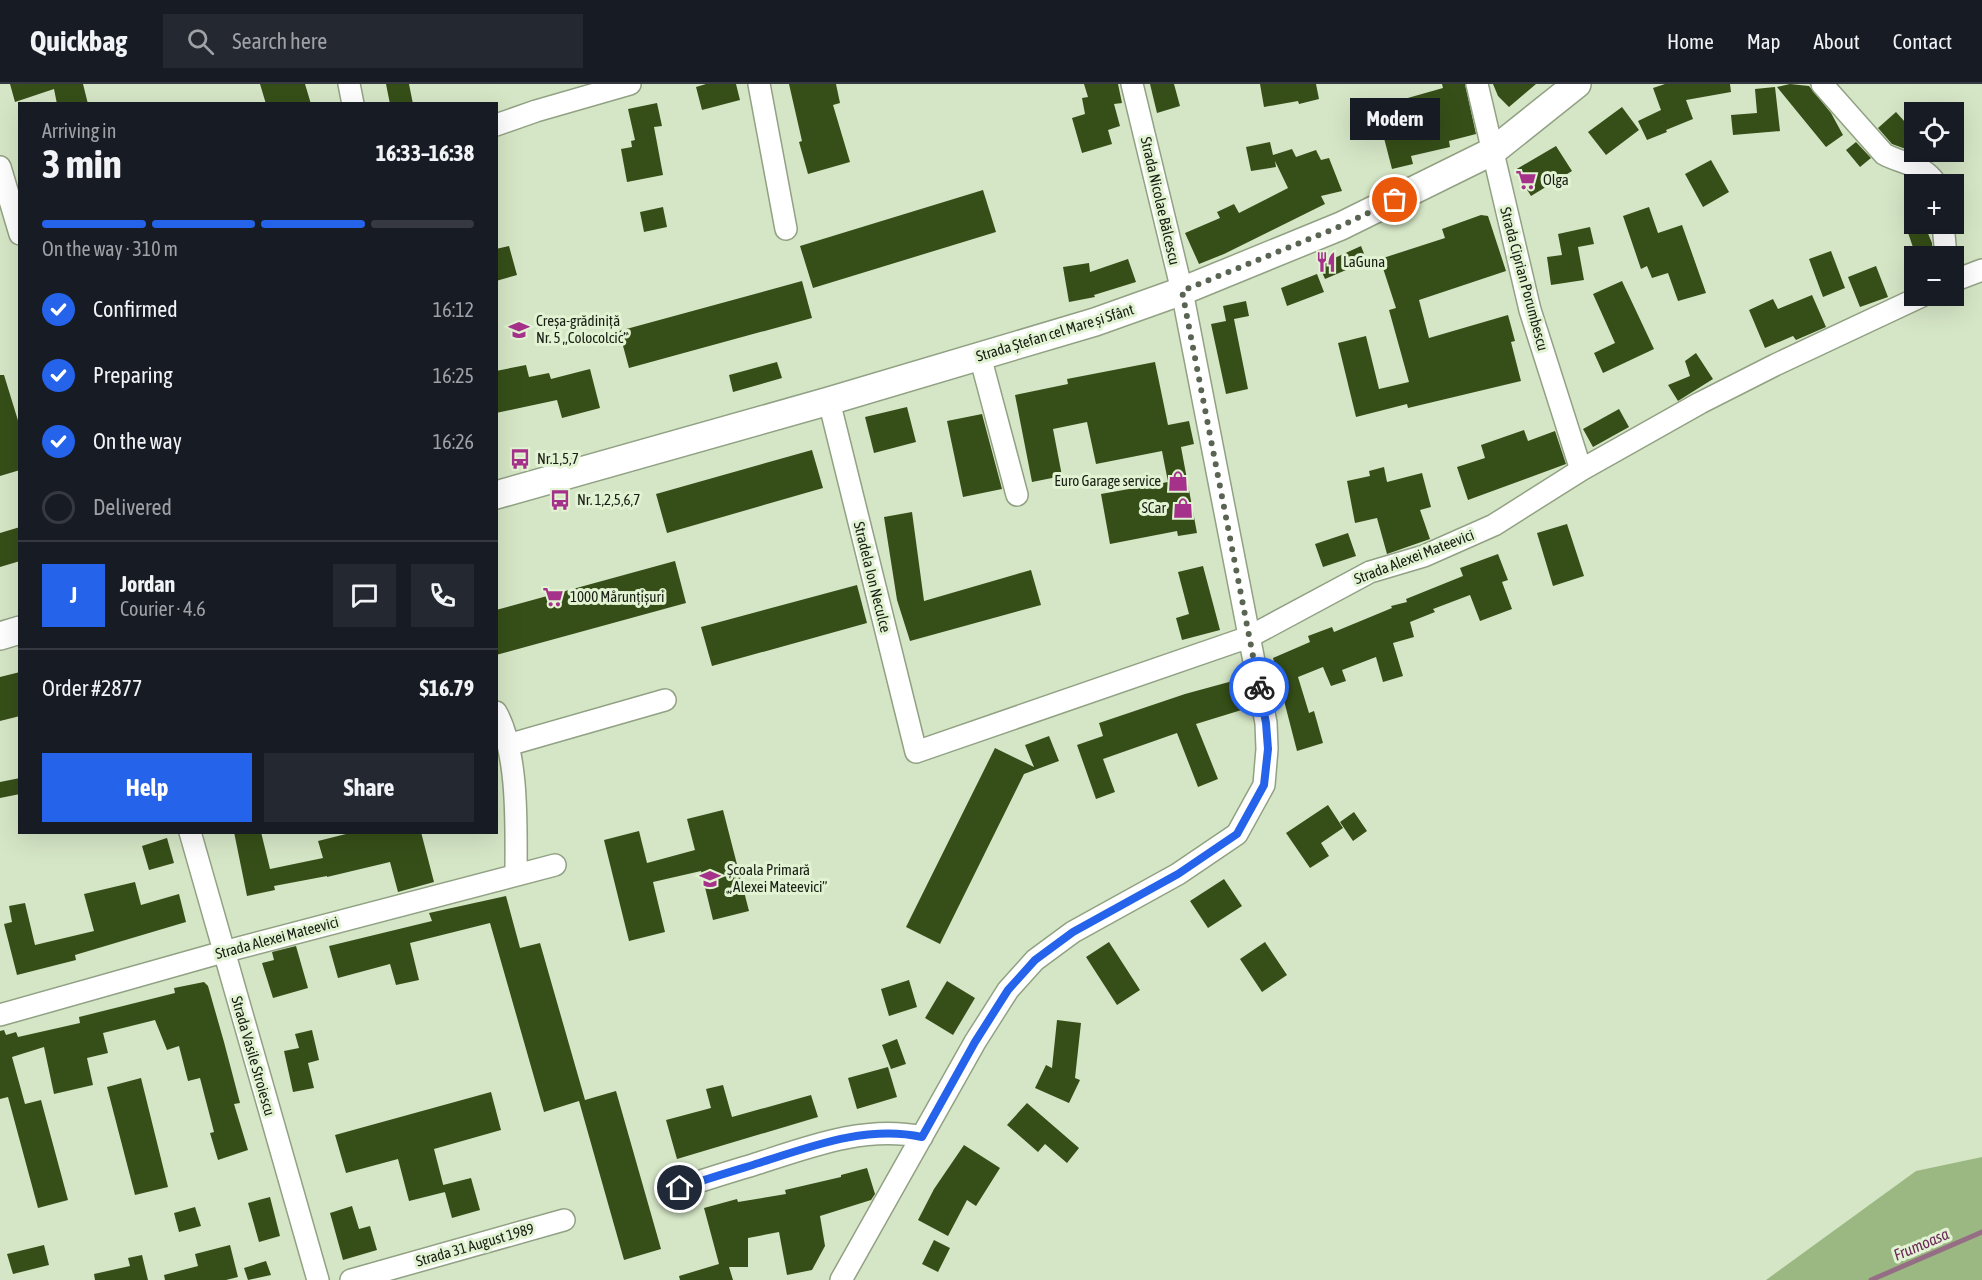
<!DOCTYPE html>
<meta charset="utf-8">
<style>
body{margin:0;font-family:"Asap Condensed",sans-serif;background:#242831;color:#f1f3f6;height:100vh;display:flex;flex-direction:column;font-size:22px;white-space:nowrap}
*{box-sizing:border-box;margin:0}
p{font-size:20px;color:#9ea1a6}
.icon{flex:none;width:33px;height:33px;fill:none;stroke:currentColor;stroke-width:2;stroke-linecap:round;stroke-linejoin:round}
.map{position:relative;flex:1;overflow:hidden}
.side{position:absolute;left:18px;top:18px;width:480px;height:732px;display:flex;flex-direction:column;background:#171b24;border-radius:0px;box-shadow:0 6px 24px #0002}
.side>*{flex:none}
.buttons{position:absolute;left:1904px;top:18px;display:grid;gap:12px}
.buttons a{display:grid;place-items:center;width:60px;height:60px;border-radius:0px;background:#171b24;box-shadow:0 6px 24px #0002;font-size:30px}
.pin{position:absolute;display:grid;place-items:center;width:51px;height:51px;color:#fff;margin:-26px;border:3px solid #fff;border-radius:50%;box-shadow:0 2px 6px #0007}
.courier{position:absolute;display:grid;place-items:center;width:60px;height:60px;margin:-30px;border:4px solid #2563eb;border-radius:50%;background:#fff;color:#222;box-shadow:0 2px 8px #0007}
.bubble{position:absolute;height:42px;border-radius:0px;background:#171b24;box-shadow:0 6px 24px #0002;font-size:20px;font-weight:700;line-height:42px;text-align:center}
.overview em{font-style:normal;font-weight:700}
.overview div{display:flex;flex-direction:column-reverse}
.overview{display:flex;align-items:center;justify-content:space-between;height:102px;padding:0 24px}
h1{font-size:39px;font-weight:700;line-height:45px}
.bar{display:grid;grid-template-columns:repeat(4,1fr);gap:9px 6px;align-content:center;height:72px;padding:0 24px}
.bar i{height:8px;border-radius:4px;background:#363941}
.bar .active{background:#2563eb}
.bar p{grid-column:span 4}
.line{display:flex;align-items:center;gap:15px;padding:0 24px;border-top:2px solid #363941}
.line div{flex:1}
.round{display:grid;place-items:center;flex:none;width:63px;height:63px;border-radius:0px;background:#242831}
ol{padding:0 24px;list-style:none}
li{display:flex;align-items:center;gap:18px;height:66px}
li p{margin-inline-start:auto}
li .icon{padding:6px;border-radius:50%;background:#2563eb;color:#fff;stroke-width:4}
li:last-child{color:#9ea1a6}
li i{width:33px;height:33px;border:3px solid #363941;border-radius:50%}
.primary-button{display:flex;gap:12px;margin-top:auto;padding:12px 24px}
.primary-button a{flex:1;height:69px;border-radius:0px;background:#2563eb;color:#fff;font-size:24px;font-weight:700;line-height:69px;text-align:center}
.primary-button a+a{background:#242831;color:#f1f3f6}
header{display:flex;align-items:center;gap:36px;box-sizing:border-box;height:84px;padding:0 30px;background:#171b24;border-bottom:2px solid #363941}
header strong{font-size:28px}
nav{display:flex;gap:33px;margin-inline-start:auto;font-size:21px}
.search{width:420px;height:54px;background:#242831;display:flex;align-items:center;gap:15px;box-sizing:border-box;padding:0 21px;border-radius:0px;color:#9ea1a6;font-size:22px}
.map>svg:first-child{display:block}
.green{fill:#9cb882}
.lines{fill:none;stroke-linecap:round;stroke-linejoin:round}
.stream{stroke:#956e86;stroke-width:5}
.building{fill:#364f18}
.minor-casing{stroke:#91a183;stroke-width:24}
.major-casing{stroke:#91a183;stroke-width:30}
.minor{stroke:#fff;stroke-width:21}
.major{stroke:#fff;stroke-width:27}
.done{stroke:#5a6452;stroke-width:6;stroke-dasharray:0 10.8}
.route{stroke:#2563eb;stroke-width:8}
.labels{text-anchor:middle;stroke-width:6;stroke-linejoin:round;paint-order:stroke}
.poi-label{font-size:15px;fill:#181e13;stroke:#e2f3d3;text-anchor:start}
.street-label{font-size:15px;fill:#181e13;stroke:#e2f3d3}
.water-label{font-size:16px;font-style:italic;fill:#6d285b;stroke:#e2f3d3}
</style>
<header>
<strong>Quickbag</strong>
<div class="search"><svg class="icon" aria-label="search" viewBox="0 0 24 24"><circle cx="10" cy="10" r="6"/><path d="M15 15l6 6"/></svg>Search here</div>
<nav><a>Home</a><a>Map</a><a>About</a><a>Contact</a></nav>
</header>
<div class="map">
<svg width="1982" height="1196" viewBox="0 0 1982 1196">
<rect width="100%" height="100%" fill="#d5e6c6"/>
<path class="green" d="M1982,1073V1196H1766L1916,1087Z"/>
<g class="lines">
<path class="stream" d="M1871,1196L1982,1148"/>
</g>
<path class="building" d="M10,0H83L88,20H57L54,5L15,18Z
M260,0H305L311,20H266Z
M386,0H409L413,20H390Z
M706,0H736L740,16L702,26L696,3Z
M789,0H836L840,19L833,21L850,78L808,90L799,58L802,57Z
M1084,0H1118L1122,19L1114,20L1120,42L1108,46L1112,60L1082,69L1072,34L1085,30L1082,14L1088,13Z
M1150,0H1174L1180,22L1157,29Z
M1260,0H1316L1319,15L1299,20L1298,17L1264,23Z
M1442,0H1465L1476,50L1449,57L1450,63L1411,72L1413,80L1392,85L1376,23L1443,4Z
M1493,0H1536L1509,23L1498,12Z
M1665,0H1730L1731,8L1686,16L1693,35L1666,46L1667,48L1647,56L1638,37L1661,26L1653,4Z
M1790,0L1809,2L1831,29L1843,51L1826,63L1777,3Z
M1775,3L1780,47L1733,51L1731,31L1757,29L1755,5Z
M657,19L662,42L654,43L663,91L627,98L621,65L632,63L631,57L635,56L628,25Z
M1622,23L1639,46L1606,71L1588,48Z
M1896,28L1914,48V68L1892,60L1878,44Z
M1270,58L1273,71L1292,65L1296,73L1316,66L1321,76L1329,74L1342,107L1321,112L1325,120L1224,170L1199,180L1185,149L1220,134L1217,128L1234,120L1239,129L1288,104L1275,77L1276,83L1251,87L1246,63Z
M1856,58L1871,74L1860,83L1846,66Z
M1556,62L1572,87L1531,112L1515,86Z
M1711,76L1729,108L1703,123L1685,90Z
M983,106L996,148L813,204L800,162Z
M663,123L667,143L644,148L640,128Z
M1649,123L1658,149L1682,141L1706,209L1678,217L1668,189L1652,194L1647,182L1641,185L1623,132Z
M1481,131L1488,132L1506,187L1419,216L1429,254L1508,231L1515,257L1511,258L1521,297L1408,324L1407,320L1356,333L1338,259L1366,252L1379,305L1409,298L1389,226L1396,224L1380,175L1445,154L1442,145Z
M1905,140H1924L1932,159L1933,172H1916Z
M1590,143L1594,160L1578,163L1584,196L1551,201L1547,173L1562,171L1558,150Z
M509,162L517,191L496,197V165Z
M1361,162L1367,177L1325,195L1319,181Z
M1831,167L1845,204L1823,213L1809,175Z
M1128,175L1136,198L1094,211L1095,213L1069,218L1063,183L1089,179L1090,188Z
M1876,182L1888,213L1860,223L1848,193Z
M1317,190L1324,208L1287,222L1281,204Z
M802,197L812,234L629,284L619,247Z
M1622,197L1654,265L1603,289L1594,269L1615,259L1593,210Z
M1812,211L1826,243L1796,256L1793,252L1765,264L1749,226L1773,215L1778,225Z
M1246,217L1249,232L1234,235L1248,305L1226,310L1211,240L1226,237L1223,222Z
M1696,269L1713,295L1678,317L1668,301L1690,292L1685,277Z
M777,278L782,294L733,308L729,291Z
M1155,278L1168,341L1189,337L1194,360L1181,363L1197,449L1178,452L1177,447L1110,460L1101,410L1168,398L1162,367L1096,380L1087,338L1053,345L1062,392L1032,398L1015,311L1068,300L1067,295Z
M526,281L529,293L549,289L551,295L590,285L600,324L562,334L557,316L496,329V287Z
M0,291H4L20,343V386L0,392Z
M907,323L916,358L874,369L865,333Z
M1619,325L1629,343L1593,363L1583,345Z
M982,330L1002,405L963,413L947,337Z
M1524,346L1528,357L1555,347L1566,380L1468,416L1457,383L1485,374L1481,361Z
M812,366L823,404L667,449L656,410Z
M1384,383L1387,398L1422,389L1431,423L1420,426L1430,455L1387,470L1377,434L1355,439L1347,397L1370,392L1369,387Z
M912,428L924,517L1031,486L1041,521L910,557L897,516L884,433Z
M1567,440L1584,492L1553,502L1537,449Z
M20,443V477L0,483V449Z
M1348,449L1356,472L1323,483L1315,460Z
M1498,470L1508,496L1502,498L1512,525L1480,537L1470,511L1433,525L1435,528L1410,538L1414,553L1393,559L1403,592L1383,598L1376,573L1342,586L1346,597L1331,602L1323,583L1298,593L1309,629L1314,627L1323,659L1297,667L1273,574L1310,558L1308,552L1332,543L1334,548L1392,524L1391,522L1407,518L1406,515L1463,492L1460,484Z
M675,477L686,519L496,571V526Z
M1203,482L1220,546L1182,556L1176,534L1189,530L1178,488Z
M857,501L867,539L712,582L701,543Z
M20,588V632L0,637V593Z
M1240,595L1248,624L1196,640L1218,695L1198,703L1177,649L1103,675L1115,708L1096,715L1077,661L1103,652L1099,639L1185,610Z
M1049,652L1059,677L1024,690L940,860L906,843L995,664L1034,683L1025,661Z
M20,694V710L0,714V698Z
M1328,721L1343,744L1321,759L1329,772L1310,784L1286,749Z
M723,726L749,827L713,836L701,787L653,798L665,848L629,857L604,756L639,747L647,779L695,766L687,735Z
M1354,728L1367,747L1353,757L1340,738Z
M234,748H261L270,785L323,774L318,757L354,748H421L434,798L398,808L390,778L327,793V792L274,802L275,806L247,812Z
M167,754L174,779L149,786L142,762Z
M1224,795L1242,822L1208,844L1190,817Z
M135,798L141,821L179,810L186,838L75,871L76,876L17,891L4,840L12,838L9,822L25,819L35,861L94,847L84,810Z
M506,812L520,864L540,859L585,1016L616,1007L661,1165L624,1176L579,1017L544,1028L490,839L410,859L419,896L396,901L390,880L338,894L329,862L432,837L429,829Z
M1109,858L1140,906L1117,921L1086,873Z
M1265,858L1287,891L1262,908L1240,875Z
M296,862L308,904L273,914L262,879L274,876L272,868Z
M909,896L917,923L889,932L881,905Z
M947,897L975,914L953,951L925,934Z
M204,898L208,902L224,958L240,1019L234,1020L248,1066L218,1076L210,1049L214,1048L200,994L188,997L179,962L167,966L155,936L103,949L108,969L87,974L93,1001L54,1010L44,963L12,973L25,1020L41,1016L68,1116L38,1124L8,1013L0,1015V947L4,946L6,951L16,948L18,953L80,939L79,933L175,909L174,904Z
M1057,936L1081,939L1075,994L1080,996L1069,1019L1035,1004L1046,981L1052,984Z
M312,946L319,976L308,979L314,1004L293,1008L284,967L299,964L295,950Z
M897,955L906,980L891,985L882,961Z
M888,983L897,1013L857,1025L848,994Z
M141,994L168,1103L135,1111L107,1003Z
M723,1001L732,1033L811,1011L818,1033L677,1075L666,1036L711,1024L706,1005Z
M491,1008L501,1046L434,1065L445,1108L409,1117L398,1075L346,1089L335,1051Z
M1027,1019L1079,1064L1067,1079L1045,1060L1038,1068L1007,1041Z
M964,1061L1000,1084L976,1122L967,1116L948,1152L918,1136L934,1105Z
M867,1084L875,1110L871,1116L820,1132L825,1162L812,1186L787,1191L779,1148L748,1154V1183H729L733,1196H680L679,1192L719,1180L704,1124L737,1115L738,1118L786,1110L785,1106L841,1093V1091Z
M471,1094L480,1126L452,1134L443,1101Z
M270,1113L280,1152L259,1158L248,1119Z
M352,1122L359,1145L370,1142L377,1166L343,1176L330,1129Z
M195,1123L201,1142L179,1148L174,1129Z
M934,1156L950,1164L938,1188L922,1180Z
M44,1161L49,1181L13,1190L7,1170Z
M230,1161L238,1193L226,1196H165L164,1191L198,1182L195,1170Z
M142,1171L148,1196H95L94,1190L130,1182L128,1174Z
M266,1177L271,1191L248,1196L244,1184Z"/>
<g class="lines">
<g class="minor-casing">
<path id="minor" d="M349,0L353,20
M759,0L786,145
M1477,0L1530,226L1581,386
M1822,0L1884,70C1902,80 1924,80 1936,100
M496,41L536,27L630,0
M0,83L20,150
M1943,140L1946,172
M1953,197L1982,186
M980,272L1017,411
M829,317L916,668L1249,553L1370,488L1424,472L1494,441L1581,386L1700,319L1775,281L1922,212
M496,628C519,669 516,744 516,791
M508,661L665,616
M190,748L318,1196
M0,931L223,868L555,781
M680,1104C706,1095 733,1087 759,1079C811,1062 867,1041 922,1053
M351,1196L564,1136
M841,1196L975,958L1008,906L1035,876L1073,848L1178,790L1237,750L1264,701L1267,665L1266,639L1182,207L1132,0"/>
</g>
<g class="major-casing">
<path id="major" d="M496,411L829,317L1095,238L1182,207L1341,142L1493,67L1577,0
M0,552L20,546"/>
</g>
<use href="#minor" class="minor"/>
<use href="#major" class="major"/>
</g>
<g class="lines">
<path class="done" d="M1259,603L1182,207L1341,142L1395,116"/>
<path class="route" d="M680,1104C706,1095 733,1087 759,1079C812,1062 867,1041 922,1053L975,958L1008,906L1035,876L1073,848L1178,790L1237,750L1264,701L1268,665L1266,639L1259,603"/>
</g>
<defs>
<g id="supermarket-bare" transform="scale(1.62)"><path d="M-6-5.5h2.5l.6 2H6L4.5 2H-2.5L-4.4-4H-6ZM-1.5 3.2a1.3 1.3 0 1 0 .1 0ZM3 3.2a1.3 1.3 0 1 0 .1 0Z" fill="#a6318a" stroke="#e2f3d3" stroke-width="2.5" paint-order="stroke"/></g>
<g id="restaurant-bare" transform="scale(1.62)"><path d="M-5-6h1v4h1v-4h1v4h1v-4h1v5L-1.5 .5V6h-2V.5L-5-1ZM5-6V6H3V1.5H1.5Q1.5-4 5-6Z" fill="#a6318a" stroke="#e2f3d3" stroke-width="2.5" paint-order="stroke"/></g>
<g id="school-bare" transform="scale(1.62)"><path d="M0-5L7-2L0 1L-7-2ZM-4 1L0 2.5L4 1V4Q0 6-4 4Z" fill="#a6318a" stroke="#e2f3d3" stroke-width="2.5" paint-order="stroke"/></g>
<g id="bus-bare" transform="scale(1.62)"><path d="M-5-6H5V4H4V6H2V4H-2V6H-4V4H-5ZM-3.5-4V0h7V-4ZM-3.5 1.2v1.5H-2V1.2ZM2 1.2v1.5H3.5V1.2Z" fill="#a6318a" stroke="#e2f3d3" stroke-width="2.5" paint-order="stroke"/></g>
<g id="shop-bare" transform="scale(1.62)"><path d="M-5-2.5h2.3a2.7 3.5 0 0 1 5.4 0H5L5.5 6h-11ZM-1.5-2.5h3a1.5 2.3 0 0 0-3 0Z" fill="#a6318a" stroke="#e2f3d3" stroke-width="2.5" paint-order="stroke"/></g>
</defs>
<g fill-rule="evenodd">
<use href="#supermarket-bare" x="1526" y="96"/>
<use href="#restaurant-bare" x="1326" y="178"/>
<use href="#school-bare" x="519" y="246"/>
<use href="#bus-bare" x="520" y="375"/>
<use href="#shop-bare" x="1178" y="397"/>
<use href="#bus-bare" x="560" y="416"/>
<use href="#shop-bare" x="1183" y="424"/>
<use href="#supermarket-bare" x="553" y="513"/>
<use href="#school-bare" x="710" y="795"/>
</g>
<g class="labels">
<g class="poi-label">
<text x="1543" y="101">Olga</text>
<text x="1343" y="183">LaGuna</text>
<text x="536" y="242">Creșa-grădiniță<tspan x="536" dy="17">Nr. 5 „Colocolcic”</tspan></text>
<text x="537" y="380">Nr.1,5,7</text>
<text x="1161" y="402" text-anchor="end">Euro Garage service</text>
<text x="577" y="421">Nr. 1,2,5,6,7</text>
<text x="1166" y="429" text-anchor="end">SCar</text>
<text x="570" y="518">1000 Mărunțișuri</text>
<text x="727" y="791">Școala Primară<tspan x="727" dy="17">„Alexei Mateevici”</tspan></text>
</g>
<g class="street-label">
<text transform="translate(1160 117) rotate(77)" y="5">Strada Nicolae Bălcescu</text>
<text transform="translate(1524 195) rotate(75)" y="5">Strada Ciprian Porumbescu</text>
<text transform="translate(1055 249) rotate(-17)" y="5">Strada Ștefan cel Mare și Sfânt</text>
<text transform="translate(1414 473) rotate(-21)" y="5">Strada Alexei Mateevici</text>
<text transform="translate(872 493) rotate(76)" y="5">Stradela Ion Neculce</text>
<text transform="translate(277 854) rotate(-15)" y="5">Strada Alexei Mateevici</text>
<text transform="translate(253 972) rotate(74)" y="5">Strada Vasile Stroiescu</text>
<text transform="translate(475 1161) rotate(-16)" y="5">Strada 31 August 1989</text>
</g>
<g class="water-label">
<text transform="translate(1921 1160) rotate(-23)" y="6">Frumoasa</text>
</g>
</g>
</svg>
<div class="buttons">
<a><svg class="icon" aria-label="locate" viewBox="0 0 24 24"><circle cx="12" cy="12" r="6"/><path d="M12 2v4M12 18v4M2 12h4M18 12h4"/></svg></a>
<a>+</a>
<a>−</a>
</div>
<div class="pin" style="left:1395px;top:116px;background:#ea580c"><svg class="icon" aria-label="bag" viewBox="0 0 24 24"><path d="M5 8h14l-1 12H6zM9 8a3 3 0 0 1 6 0"/></svg></div>
<div class="pin" style="left:680px;top:1104px;background:#1f2937"><svg class="icon" aria-label="home" viewBox="0 0 24 24"><path d="M3 11l9-7 9 7M6 9v11h12V9"/></svg></div>
<div class="courier" style="left:1259px;top:603px"><svg class="icon" aria-label="bike" viewBox="0 0 24 24"><circle cx="6" cy="16" r="4"/><circle cx="18" cy="16" r="4"/><path d="M6 16l4-8h5l3 8M10 8l3 8H6M13 5h3"/></svg></div>
<div class="bubble" style="left:1350px;top:14px;width:90px">Modern</div>
<section class="side">
<div class="overview"><div><h1>3 min</h1><p>Arriving in</p></div><em>16:33–16:38</em></div>
<div class="bar"><i class="active"></i><i class="active"></i><i class="active"></i><i></i><p>On the way · 310 m</p></div>
<ol>
<li><svg class="icon" aria-label="check" viewBox="0 0 24 24"><path d="M5 12l5 5 9-10"/></svg>Confirmed<p>16:12</p></li>
<li><svg class="icon" aria-label="check" viewBox="0 0 24 24"><path d="M5 12l5 5 9-10"/></svg>Preparing<p>16:25</p></li>
<li><svg class="icon" aria-label="check" viewBox="0 0 24 24"><path d="M5 12l5 5 9-10"/></svg>On the way<p>16:26</p></li>
<li><i></i>Delivered</li>
</ol>
<div class="line" style="height:108px"><b class="round" style="background:#2563eb;color:#fff">J</b><div><b>Jordan</b><p>Courier · 4.6</p></div><a class="round"><svg class="icon" aria-label="chat" viewBox="0 0 24 24"><path d="M4 5h16v11H9l-5 4z"/></svg></a><a class="round"><svg class="icon" aria-label="phone" viewBox="0 0 24 24"><path d="M5 4h4l2 5-3 2q2 4 5 5l2-3 5 2v4C11 20 4 13 5 4z"/></svg></a></div>
<div class="line" style="height:78px"><div>Order #2877</div><b>$16.79</b></div>
<div class="primary-button"><a>Help</a><a>Share</a></div>
</section>
</div>
